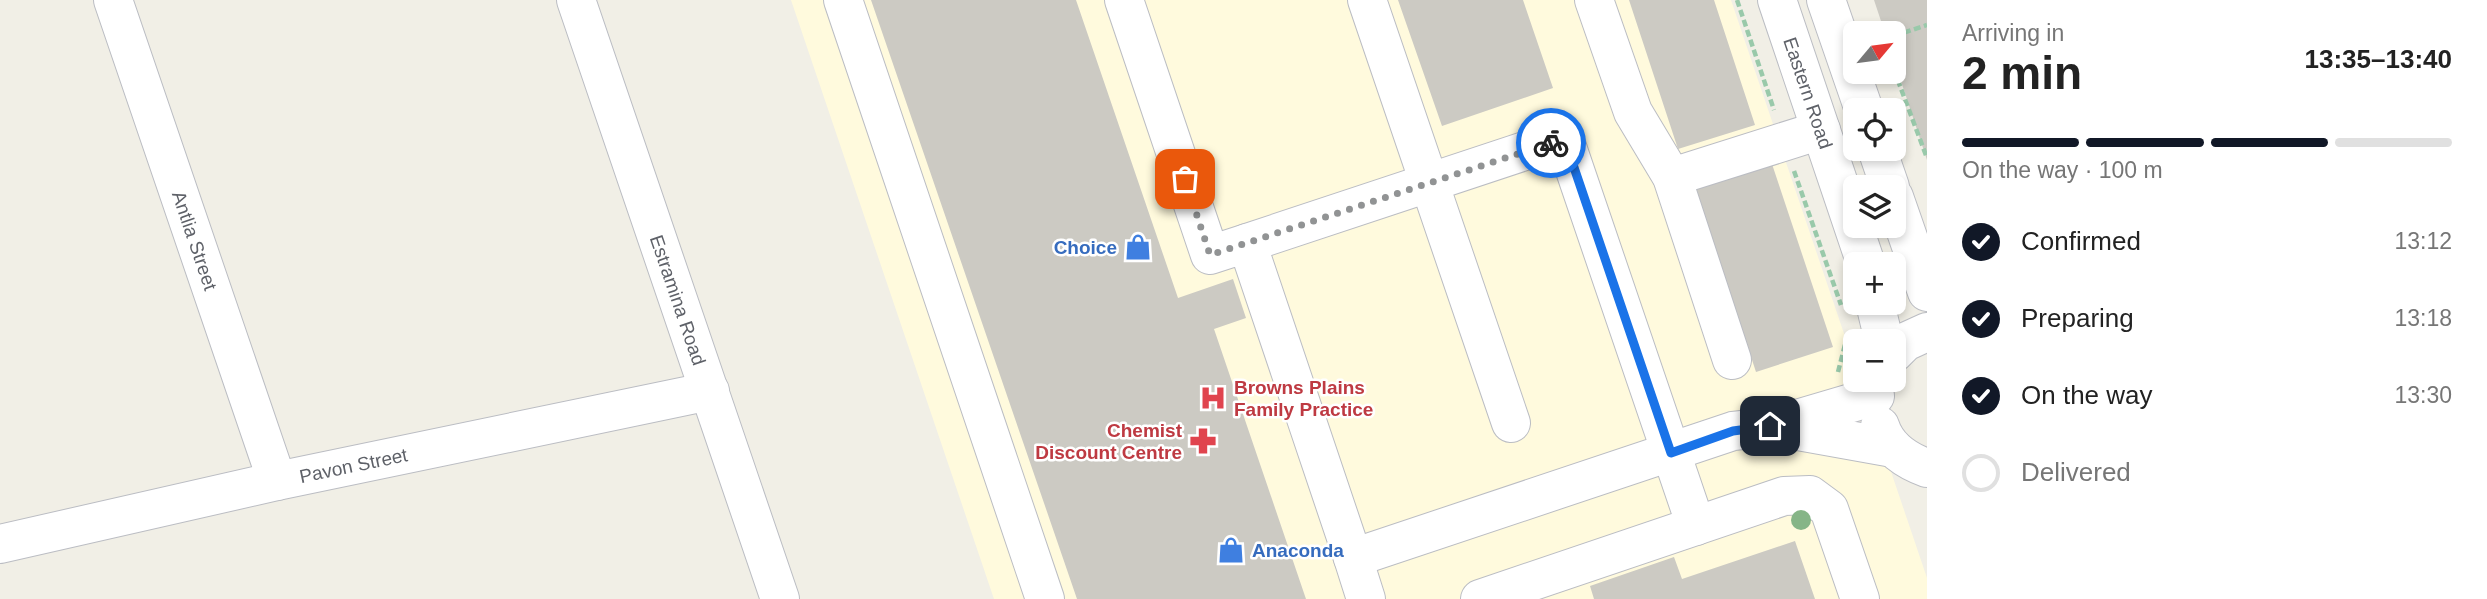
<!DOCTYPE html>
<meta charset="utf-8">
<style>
body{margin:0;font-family:Helvetica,sans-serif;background:#f2f2f2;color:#222;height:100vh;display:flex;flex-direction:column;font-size:26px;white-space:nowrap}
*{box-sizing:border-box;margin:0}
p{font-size:23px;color:#767676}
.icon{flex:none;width:38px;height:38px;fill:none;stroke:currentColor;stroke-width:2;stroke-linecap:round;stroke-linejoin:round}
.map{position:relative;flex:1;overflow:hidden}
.sheet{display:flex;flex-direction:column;background:#fff;width:560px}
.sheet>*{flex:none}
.needle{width:46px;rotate:61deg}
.fabs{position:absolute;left:1843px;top:21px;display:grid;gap:14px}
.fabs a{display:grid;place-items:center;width:63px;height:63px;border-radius:10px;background:#fff;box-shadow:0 4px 10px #0003;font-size:35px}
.pin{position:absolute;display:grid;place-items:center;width:60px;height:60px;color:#fff;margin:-30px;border-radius:14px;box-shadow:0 4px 10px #0006}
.courier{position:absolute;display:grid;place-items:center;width:70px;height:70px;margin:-35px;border:5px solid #1a73e8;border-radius:50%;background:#fff;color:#222;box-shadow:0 2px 9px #0007}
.headline em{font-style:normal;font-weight:800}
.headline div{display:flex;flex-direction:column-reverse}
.headline{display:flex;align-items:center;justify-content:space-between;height:119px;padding:0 35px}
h1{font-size:46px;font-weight:800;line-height:52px}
.bar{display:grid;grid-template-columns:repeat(4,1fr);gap:10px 7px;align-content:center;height:84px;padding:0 35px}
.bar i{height:9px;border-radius:5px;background:#e0e0e0}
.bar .active{background:#111827}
.bar p{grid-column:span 4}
ol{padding:0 35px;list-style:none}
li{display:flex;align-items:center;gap:21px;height:77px}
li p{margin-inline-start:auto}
li .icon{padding:7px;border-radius:50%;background:#111827;color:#fff;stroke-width:4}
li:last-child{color:#767676}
li i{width:38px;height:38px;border:4px solid #e0e0e0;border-radius:50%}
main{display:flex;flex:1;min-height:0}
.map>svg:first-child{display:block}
.commercial{fill:#fffadd}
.building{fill:#cccac3}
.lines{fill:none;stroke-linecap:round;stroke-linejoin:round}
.minor-casing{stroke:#bbbdc3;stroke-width:40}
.path{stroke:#99c9aa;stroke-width:4.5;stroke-dasharray:7 3.5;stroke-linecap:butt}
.minor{stroke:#fff;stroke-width:38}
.tree{fill:#86b587}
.done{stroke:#919394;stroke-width:7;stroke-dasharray:0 12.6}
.route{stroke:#1a73e8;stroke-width:9}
.labels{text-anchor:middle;stroke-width:5;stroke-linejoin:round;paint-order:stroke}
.street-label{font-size:19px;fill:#5e6168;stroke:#fff}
.shop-label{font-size:19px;font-weight:bold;fill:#366cbe;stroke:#fff;text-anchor:end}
.health-label{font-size:19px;font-weight:bold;fill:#be3a42;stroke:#fff;text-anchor:start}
</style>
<main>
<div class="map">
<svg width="1927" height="599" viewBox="0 0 1927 599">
<rect width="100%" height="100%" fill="#f1efe6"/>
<path class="commercial" d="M791,0H1731L1855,366V380H1860L1927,578V599H994Z"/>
<path class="building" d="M871,0H1076L1178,298L1233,279L1246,318L1214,329L1306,599H1077Z
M1398,0H1523L1553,88L1442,126Z
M1629,0H1714L1755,125L1678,149Z
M1874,0H1927V160L1894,60V33H1885Z
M1772,164L1833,347L1756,372L1696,189Z
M1795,541L1815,599H1594L1590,586L1674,557L1682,579Z"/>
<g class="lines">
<g class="minor-casing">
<g id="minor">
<path id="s1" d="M113,0L277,481"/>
<path id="s2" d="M576,0L780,599"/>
<path d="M843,0L1045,599"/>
<path d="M1124,0L1210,255L1247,243L1353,558L1733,431L1770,427L1875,396"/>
<path d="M1367,0L1511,423"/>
<path d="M1594,0L1633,112L1672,177L1732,360"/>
<path id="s3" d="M1777,0L1866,264"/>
<path d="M1826,0L1864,110"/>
<path d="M1877,149L1890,187"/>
<path d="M1672,177L1821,130"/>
<path d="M1894,197L1927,292"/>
<path d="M1247,243L1564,138L1696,526"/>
<path d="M1875,303L1884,341"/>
<path d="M1894,353L1905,342L1927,332"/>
<path d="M1880,426C1887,448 1907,461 1927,468"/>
<path d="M1781,428L1893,448"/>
<path id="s4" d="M0,544L277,481L710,391"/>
<path d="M1353,558L1366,599"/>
<path d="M1480,599L1784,496L1810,495L1829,509L1860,599"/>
</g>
</g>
<path class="path" d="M1737,0L1774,110
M1894,36L1927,25
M1894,70L1927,158
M1794,171L1841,305
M1838,372L1847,337"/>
<use href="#minor" class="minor"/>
</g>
<circle class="tree" cx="1801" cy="520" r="10"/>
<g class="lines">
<path class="done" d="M1185,179L1210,255L1551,143"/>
<path class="route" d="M1551,143L1564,138L1671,453L1733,431L1770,426"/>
</g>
<defs>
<g id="shop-bare" transform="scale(2.1)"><path d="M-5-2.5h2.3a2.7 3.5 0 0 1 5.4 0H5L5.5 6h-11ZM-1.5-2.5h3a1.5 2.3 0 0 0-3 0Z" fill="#3f7fe0" stroke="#fff" stroke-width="2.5" paint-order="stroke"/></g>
<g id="hospital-bare" transform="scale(2.1)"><path d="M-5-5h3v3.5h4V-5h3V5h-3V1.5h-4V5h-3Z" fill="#e0444e" stroke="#fff" stroke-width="2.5" paint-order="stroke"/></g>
<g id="pharmacy-bare" transform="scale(2.1)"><path d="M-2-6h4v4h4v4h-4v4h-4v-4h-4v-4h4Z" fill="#e0444e" stroke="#fff" stroke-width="2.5" paint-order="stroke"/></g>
</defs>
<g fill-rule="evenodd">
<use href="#shop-bare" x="1138" y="247"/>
<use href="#hospital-bare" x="1213" y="398"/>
<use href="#pharmacy-bare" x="1203" y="441"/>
<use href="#shop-bare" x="1231" y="550"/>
</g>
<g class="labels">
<g class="street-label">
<text dy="7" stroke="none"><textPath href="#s3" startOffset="98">Eastern Road</textPath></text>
<text dy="7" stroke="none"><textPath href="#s1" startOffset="254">Antlia Street</textPath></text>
<text dy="7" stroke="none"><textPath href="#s2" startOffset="317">Estramina Road</textPath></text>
<text dy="7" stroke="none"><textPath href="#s4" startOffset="362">Pavon Street</textPath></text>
</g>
<g class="shop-label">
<text x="1117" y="254">Choice</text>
<text x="1252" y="557" text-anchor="start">Anaconda</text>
</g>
<g class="health-label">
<text x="1234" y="394">Browns Plains<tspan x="1234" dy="22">Family Practice</tspan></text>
<text x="1182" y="437" text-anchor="end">Chemist<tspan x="1182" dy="22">Discount Centre</tspan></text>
</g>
</g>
</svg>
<div class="fabs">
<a><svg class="needle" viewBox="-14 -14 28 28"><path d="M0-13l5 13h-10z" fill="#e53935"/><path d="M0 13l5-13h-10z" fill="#767676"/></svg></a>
<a><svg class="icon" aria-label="locate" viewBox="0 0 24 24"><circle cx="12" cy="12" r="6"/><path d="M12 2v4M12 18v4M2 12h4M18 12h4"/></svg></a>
<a><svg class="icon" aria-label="layers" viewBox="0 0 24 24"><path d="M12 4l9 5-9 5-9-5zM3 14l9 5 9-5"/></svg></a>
<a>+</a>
<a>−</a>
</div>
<div class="pin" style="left:1185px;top:179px;background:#ea580c"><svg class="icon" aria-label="bag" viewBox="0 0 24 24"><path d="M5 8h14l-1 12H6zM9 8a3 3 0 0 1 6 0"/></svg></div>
<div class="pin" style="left:1770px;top:426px;background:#1f2937"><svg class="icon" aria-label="home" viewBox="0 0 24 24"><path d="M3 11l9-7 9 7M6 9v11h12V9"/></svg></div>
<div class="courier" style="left:1551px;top:143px"><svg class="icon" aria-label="bike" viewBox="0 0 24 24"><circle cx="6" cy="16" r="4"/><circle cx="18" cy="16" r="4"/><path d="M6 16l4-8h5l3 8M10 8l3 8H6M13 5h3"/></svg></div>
</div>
<section class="sheet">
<div class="headline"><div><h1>2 min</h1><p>Arriving in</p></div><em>13:35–13:40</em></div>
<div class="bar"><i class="active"></i><i class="active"></i><i class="active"></i><i></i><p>On the way · 100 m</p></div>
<ol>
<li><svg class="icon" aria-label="check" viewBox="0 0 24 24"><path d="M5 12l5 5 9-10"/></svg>Confirmed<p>13:12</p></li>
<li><svg class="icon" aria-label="check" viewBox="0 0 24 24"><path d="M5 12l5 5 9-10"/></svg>Preparing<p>13:18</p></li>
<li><svg class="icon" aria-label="check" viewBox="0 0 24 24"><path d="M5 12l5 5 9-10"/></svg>On the way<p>13:30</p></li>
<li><i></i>Delivered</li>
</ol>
</section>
</main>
